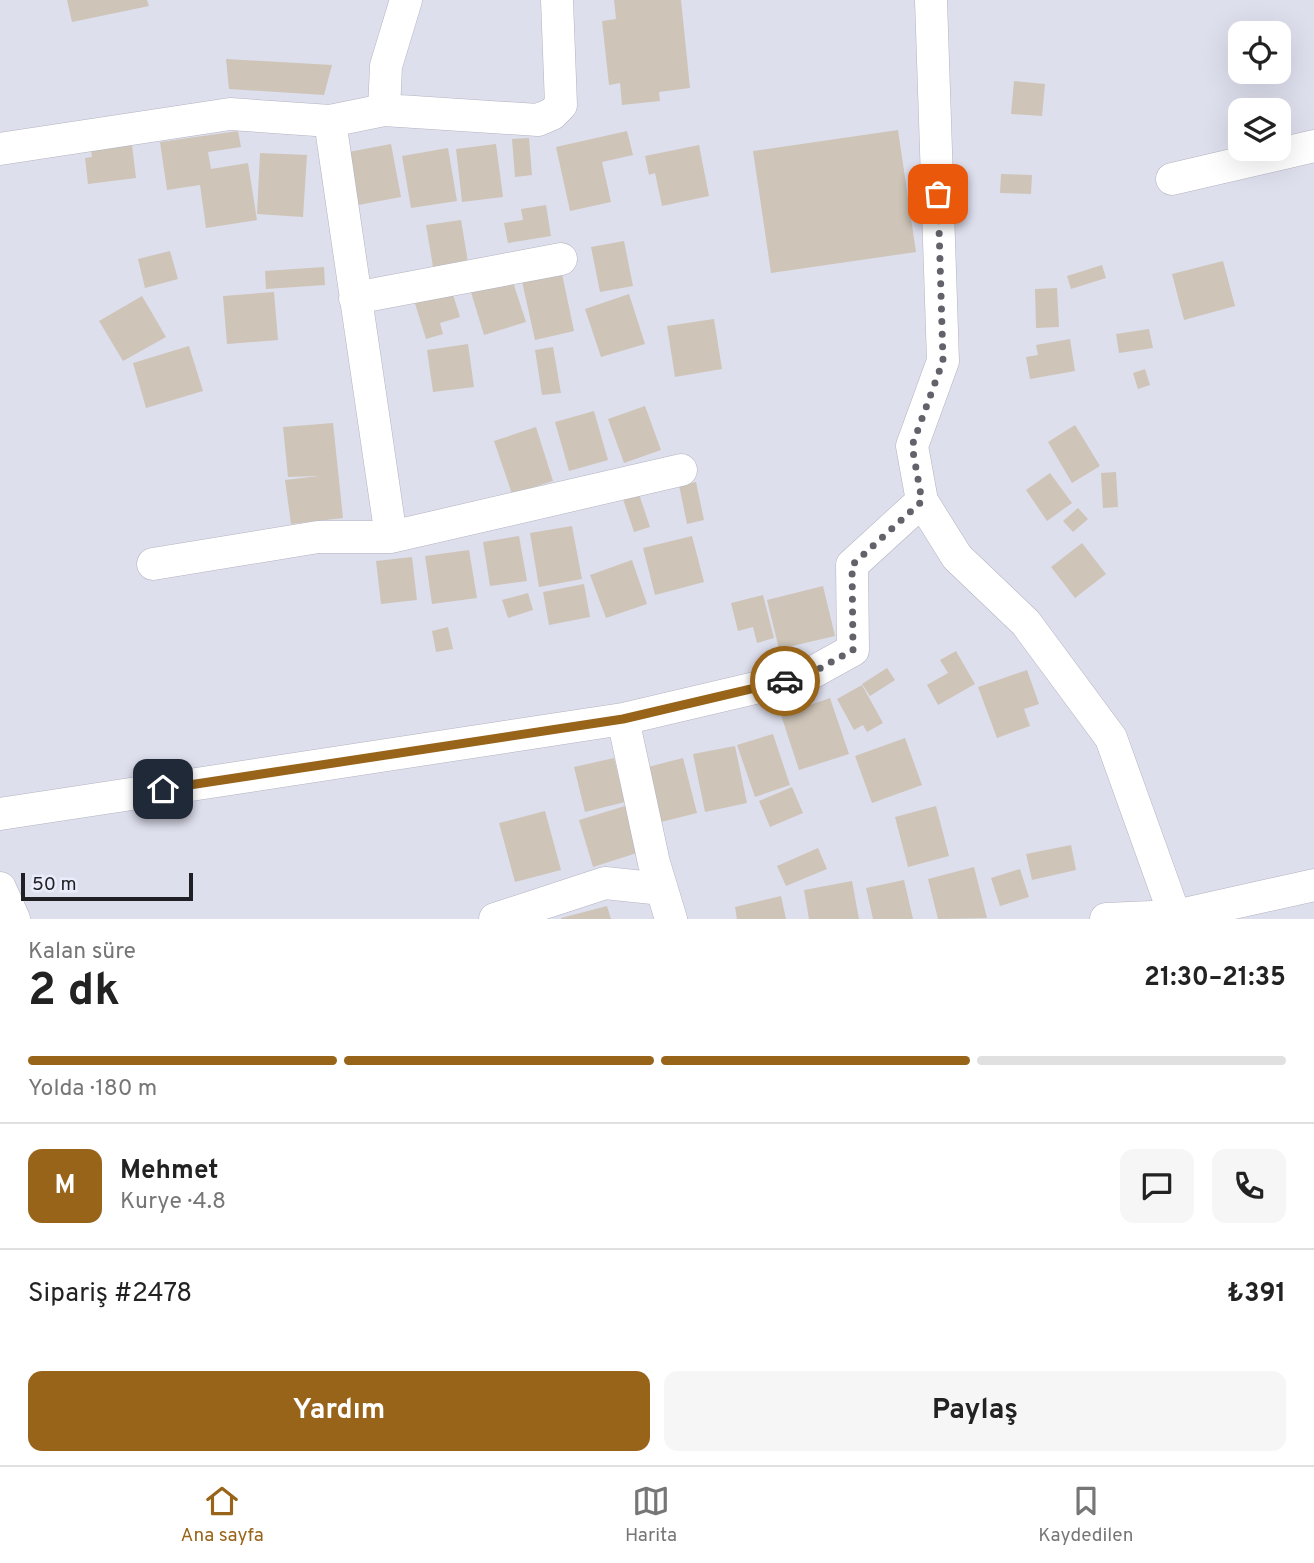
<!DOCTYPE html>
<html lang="tr">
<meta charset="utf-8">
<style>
body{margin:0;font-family:Overpass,sans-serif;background:#f6f6f6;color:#222;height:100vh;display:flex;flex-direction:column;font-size:26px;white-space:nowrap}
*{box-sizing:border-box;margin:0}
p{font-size:23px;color:#767676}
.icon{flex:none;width:38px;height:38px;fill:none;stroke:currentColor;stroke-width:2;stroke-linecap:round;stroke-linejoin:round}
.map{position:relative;height:919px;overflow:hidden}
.side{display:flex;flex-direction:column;background:#fff;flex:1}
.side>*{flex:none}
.buttons{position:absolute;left:1228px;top:21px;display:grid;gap:14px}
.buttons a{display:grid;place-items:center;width:63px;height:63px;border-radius:14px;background:#fff;box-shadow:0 7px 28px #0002;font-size:35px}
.scale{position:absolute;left:21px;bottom:18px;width:172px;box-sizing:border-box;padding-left:7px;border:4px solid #1f1f25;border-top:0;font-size:19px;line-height:24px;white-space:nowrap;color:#1f1f25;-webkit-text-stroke:5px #ebecfb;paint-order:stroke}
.pin{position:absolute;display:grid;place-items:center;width:60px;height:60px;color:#fff;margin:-30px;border-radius:14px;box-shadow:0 4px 10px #0006}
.courier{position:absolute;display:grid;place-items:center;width:70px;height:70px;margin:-35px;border:5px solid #986419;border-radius:50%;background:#fff;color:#222;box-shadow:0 2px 9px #0007}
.overview em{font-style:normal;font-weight:700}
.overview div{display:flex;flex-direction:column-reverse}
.overview{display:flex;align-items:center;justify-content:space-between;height:119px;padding:0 28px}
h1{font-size:46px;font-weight:700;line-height:52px}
.bar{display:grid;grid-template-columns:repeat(4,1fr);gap:10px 7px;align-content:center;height:84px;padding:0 28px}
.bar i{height:9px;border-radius:5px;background:#e0e0e0}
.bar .current{background:#986419}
.bar p{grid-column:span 4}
.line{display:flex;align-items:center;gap:18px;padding:0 28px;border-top:2px solid #e0e0e0}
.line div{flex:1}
.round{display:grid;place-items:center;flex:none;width:74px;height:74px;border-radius:14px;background:#f6f6f6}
.button{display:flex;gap:14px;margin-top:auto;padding:14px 28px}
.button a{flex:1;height:80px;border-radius:14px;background:#986419;color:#fff;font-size:28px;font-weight:700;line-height:80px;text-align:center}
.button a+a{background:#f6f6f6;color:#222}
.tabs{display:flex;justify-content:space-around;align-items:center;height:98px;border-top:2px solid #e0e0e0;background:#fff;font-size:19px;color:#767676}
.tabs a{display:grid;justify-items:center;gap:4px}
.tabs .current{color:#986419}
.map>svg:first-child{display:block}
.building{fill:#cec4b8}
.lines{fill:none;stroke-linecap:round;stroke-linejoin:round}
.minor-casing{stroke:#b2b3c1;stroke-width:33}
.minor{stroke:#fff;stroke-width:32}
.done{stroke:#62626b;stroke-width:7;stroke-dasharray:0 12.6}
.route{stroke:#986419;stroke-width:9}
</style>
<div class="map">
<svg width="1314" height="919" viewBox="0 0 1314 919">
<rect width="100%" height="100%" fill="#dedfed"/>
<path class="building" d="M67,0H147L149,6L72,22Z
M614,0H681L690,88L659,92L660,101L622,105L620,83L609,85L602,21L616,19Z
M226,59L332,65L324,95L229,89Z
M1014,81L1045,84L1042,116L1011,114Z
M898,130L916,252L771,273L753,151Z
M238,131L241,147L208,152L211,169L248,163L257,220L206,228L200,185L167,190L160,142Z
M627,131L633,155L602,162L611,202L570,211L556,147Z
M131,137L136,178L88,184L85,158L92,157L90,142Z
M529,138L532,175L515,177L512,139Z
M391,144L401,197L353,206L343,153Z
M496,144L503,197L462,202L456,149Z
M699,145L709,196L662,206L655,173L649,175L645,156Z
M448,148L457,201L411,208L402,156Z
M260,153L307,155L303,217L257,214Z
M1001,174L1032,175L1031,194L1000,193Z
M546,205L551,236L508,243L504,223L523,220L521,209Z
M461,220L469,268L434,273L426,225Z
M624,241L633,286L600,292L591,247Z
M170,251L178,279L145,288L138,259Z
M1223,261L1235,306L1184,320L1172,274Z
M1102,265L1106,278L1071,289L1067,276Z
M324,267L325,285L266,289L265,271Z
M561,269L574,331L535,340L521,277Z
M511,276L526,322L484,335L470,289Z
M450,285L460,317L440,323L443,334L426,339L413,297Z
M1057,288L1059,327L1036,328L1035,289Z
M274,292L278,340L227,344L223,296Z
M629,294L645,344L601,357L585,309Z
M142,296L166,337L123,361L99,321Z
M714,319L722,369L675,377L667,326Z
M1149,329L1153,348L1119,353L1116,334Z
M1070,339L1075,371L1030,379L1026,357L1038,355L1036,345Z
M468,344L474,387L433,392L427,350Z
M189,346L203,391L146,408L133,363Z
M553,347L561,393L542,395L535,350Z
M1145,369L1150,385L1138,389L1133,373Z
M645,406L661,450L624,463L608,419Z
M594,411L608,460L569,471L555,422Z
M333,423L343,518L291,524L285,480L319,476L288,477L283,427Z
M1075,425L1100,466L1072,483L1048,442Z
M536,427L553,481L512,494L494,441Z
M1116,472L1118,507L1103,508L1101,473Z
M1050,473L1072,503L1047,521L1026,490Z
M696,482L704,520L687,524L679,485Z
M637,488L650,527L634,532L621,493Z
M1078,508L1088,519L1073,532L1063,521Z
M572,526L582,579L539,587L530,533Z
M519,536L527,581L490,586L483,542Z
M692,536L704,582L655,595L643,548Z
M1082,543L1106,574L1075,598L1051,567Z
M469,550L477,598L432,604L425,556Z
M412,557L417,600L381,604L376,561Z
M632,560L647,604L606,618L590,575Z
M584,584L590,617L549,625L543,592Z
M823,586L835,636L779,649L767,600Z
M528,593L533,610L508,618L502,600Z
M763,595L774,638L757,643L753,627L738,631L731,603Z
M448,627L453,649L436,652L432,631Z
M956,651L975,684L938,705L927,685L948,673L940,660Z
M887,668L895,680L870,696L862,684Z
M1027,670L1039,704L1024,709L1030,726L997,738L978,687Z
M862,685L883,723L867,732L863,725L854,730L837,699Z
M830,698L849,754L799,770L781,715Z
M773,734L790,785L755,797L737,745Z
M905,738L922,785L872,803L855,756Z
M735,746L747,803L705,812L693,754Z
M614,758L625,802L585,812L574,767Z
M683,758L697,813L657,823L644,768Z
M792,787L803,813L770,827L759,801Z
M625,806L640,852L593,867L579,820Z
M936,806L949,856L908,867L895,817Z
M545,811L561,870L515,882L499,823Z
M1071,845L1076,870L1032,880L1026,854Z
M818,848L827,869L786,886L777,866Z
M974,867L987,918L938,919L928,879Z
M1020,869L1029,897L1000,906L991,878Z
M904,880L913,919H873L866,888Z
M852,881L859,919H809L804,890Z
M781,896L786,919H737L735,907Z
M607,906L611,919H561V918Z"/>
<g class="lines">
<g class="minor-casing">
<path id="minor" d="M931,0L943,361L912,446L922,501L957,557L1026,623L1111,738L1176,919
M384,110L538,120L552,114L561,105L557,0
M0,149L230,114L330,121
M1172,179L1314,146
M355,298L561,259
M391,537L330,121L384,110L386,66L406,0
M153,564L318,537H391L681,470
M623,719L654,863L671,919
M0,814L623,719L806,676L853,650L852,565L922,501
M0,888L14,919
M495,919L605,883L662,889
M1106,919L1175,916L1314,885"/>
</g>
<use href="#minor" class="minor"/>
</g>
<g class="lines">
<path class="done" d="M785,681L806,676L853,650L852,565L922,501L912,446L943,361L938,194"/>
<path class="route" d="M163,789L623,719L785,681"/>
</g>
</svg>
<div class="buttons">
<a><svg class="icon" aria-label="locate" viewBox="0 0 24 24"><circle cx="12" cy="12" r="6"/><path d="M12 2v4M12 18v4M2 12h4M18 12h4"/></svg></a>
<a><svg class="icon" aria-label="layers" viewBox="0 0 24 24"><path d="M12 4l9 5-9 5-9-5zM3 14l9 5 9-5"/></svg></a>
</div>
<div class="scale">50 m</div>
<div class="pin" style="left:938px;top:194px;background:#ea580c"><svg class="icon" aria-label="bag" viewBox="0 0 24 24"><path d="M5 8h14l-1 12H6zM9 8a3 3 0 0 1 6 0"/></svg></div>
<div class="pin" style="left:163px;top:789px;background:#1f2937"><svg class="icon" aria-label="home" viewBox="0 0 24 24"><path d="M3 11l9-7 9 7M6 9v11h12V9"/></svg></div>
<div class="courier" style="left:785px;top:681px"><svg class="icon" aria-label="car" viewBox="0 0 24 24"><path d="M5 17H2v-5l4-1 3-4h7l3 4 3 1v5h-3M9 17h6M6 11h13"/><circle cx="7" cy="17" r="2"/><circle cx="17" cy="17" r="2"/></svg></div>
</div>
<section class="side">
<div class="overview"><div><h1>2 dk</h1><p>Kalan süre</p></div><em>21:30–21:35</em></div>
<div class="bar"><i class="current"></i><i class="current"></i><i class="current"></i><i></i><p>Yolda · 180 m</p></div>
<div class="line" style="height:126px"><b class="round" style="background:#986419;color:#fff">M</b><div><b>Mehmet</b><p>Kurye · 4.8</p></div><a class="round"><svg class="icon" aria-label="chat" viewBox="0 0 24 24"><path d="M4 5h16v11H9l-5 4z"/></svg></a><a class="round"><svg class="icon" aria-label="phone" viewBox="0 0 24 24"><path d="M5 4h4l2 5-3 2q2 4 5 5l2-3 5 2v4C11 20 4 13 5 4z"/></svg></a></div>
<div class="line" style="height:91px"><div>Sipariş #2478</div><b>₺391</b></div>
<div class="button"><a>Yardım</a><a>Paylaş</a></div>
</section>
<nav class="tabs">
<a class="current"><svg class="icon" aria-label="home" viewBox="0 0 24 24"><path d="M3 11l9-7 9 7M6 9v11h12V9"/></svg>Ana sayfa</a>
<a><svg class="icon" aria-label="map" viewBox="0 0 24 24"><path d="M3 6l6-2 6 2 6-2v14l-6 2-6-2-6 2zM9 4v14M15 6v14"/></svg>Harita</a>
<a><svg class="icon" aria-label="saved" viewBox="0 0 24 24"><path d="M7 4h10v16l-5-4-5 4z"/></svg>Kaydedilen</a>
</nav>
